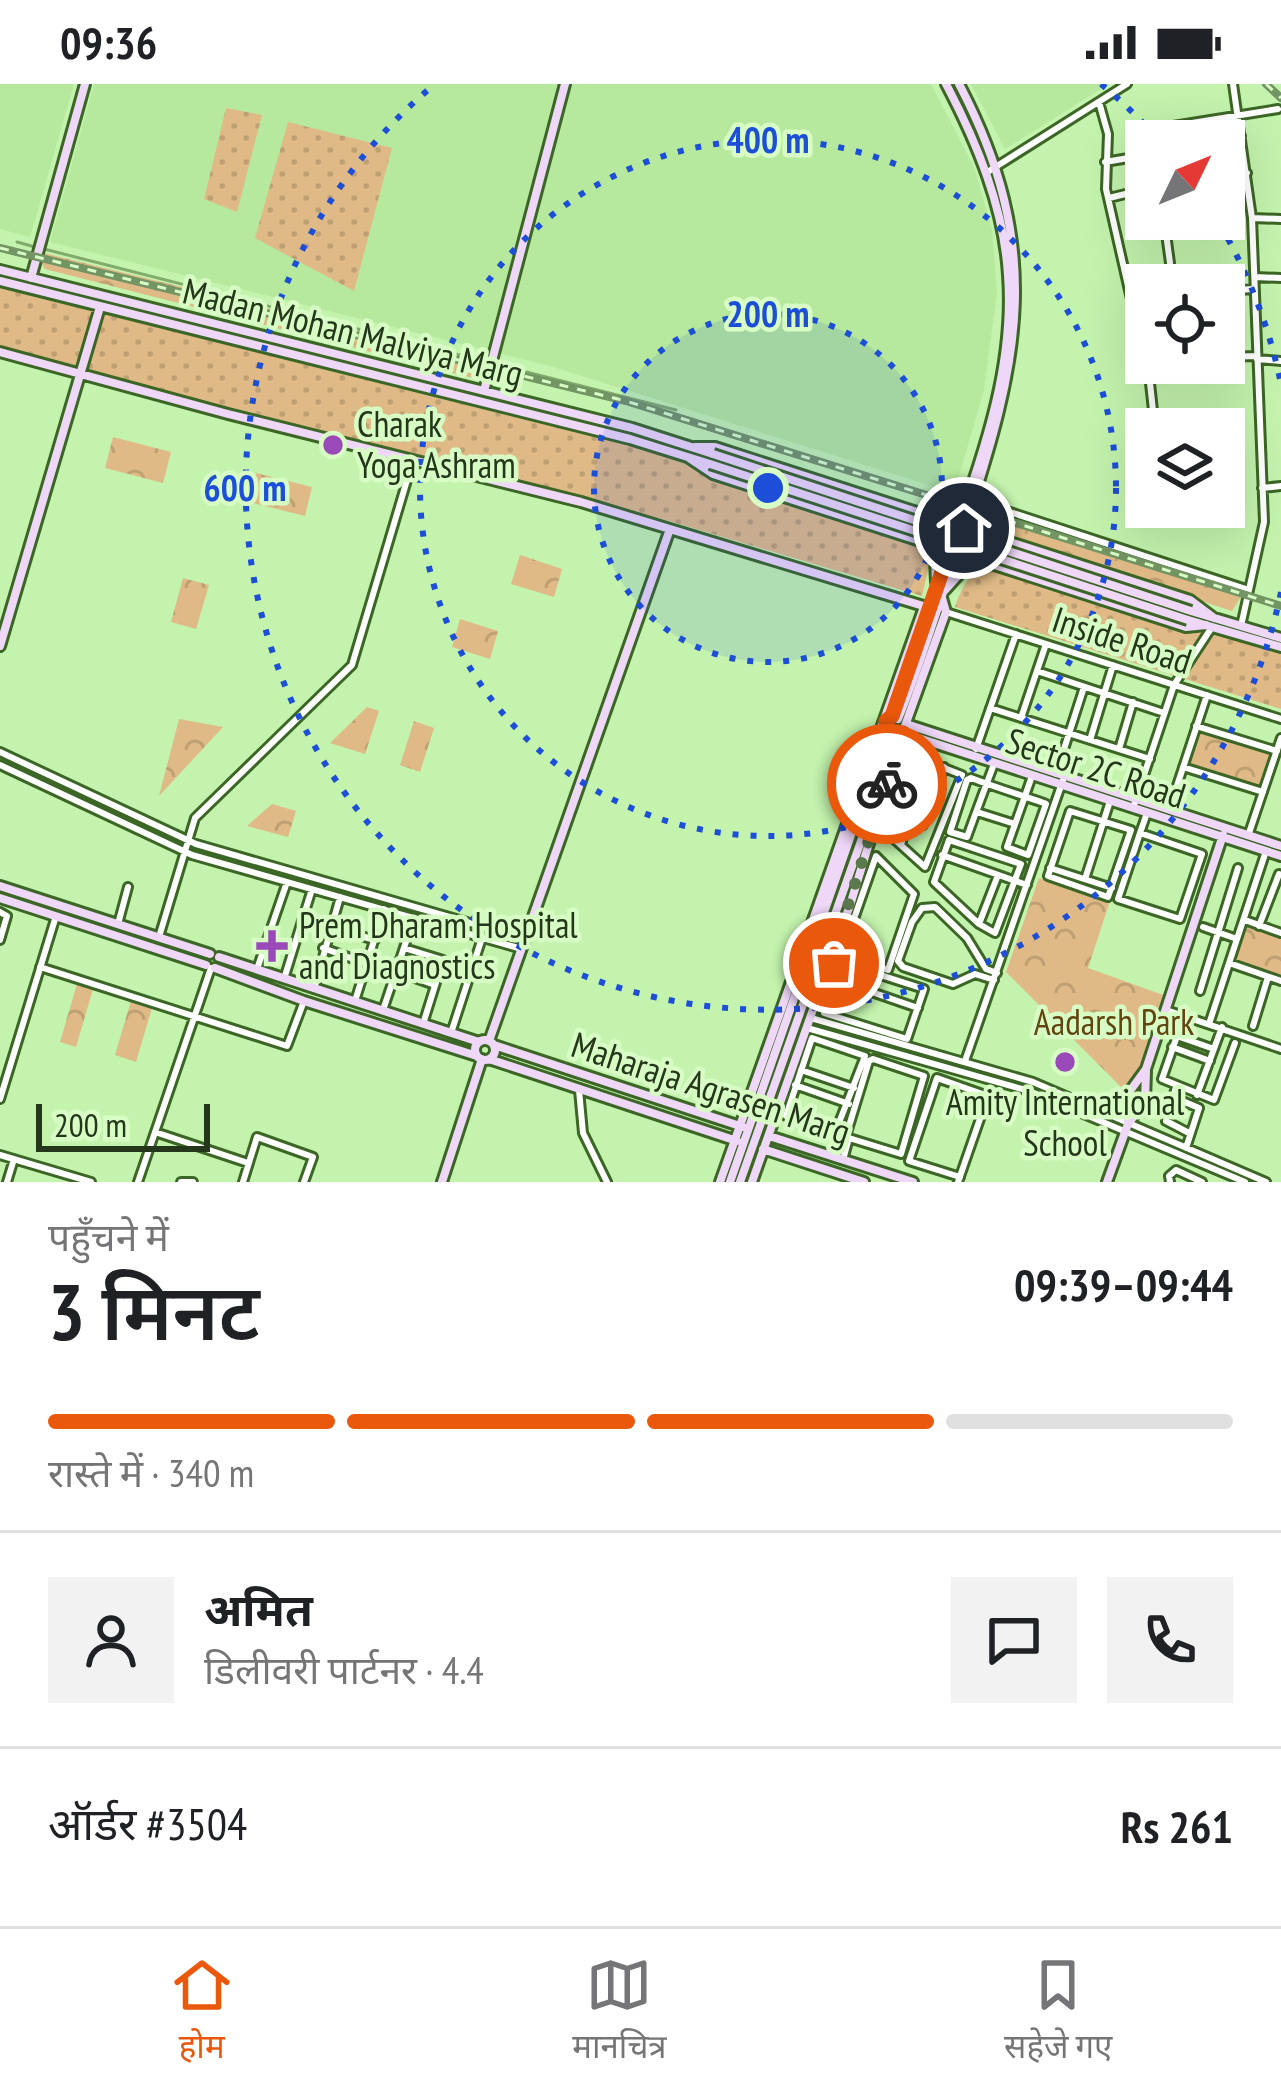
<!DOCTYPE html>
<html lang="hi">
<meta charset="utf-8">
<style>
body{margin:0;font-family:"PT Sans Narrow","Noto Sans Devanagari",sans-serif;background:#f2f2f2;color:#202124;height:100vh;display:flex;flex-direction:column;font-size:45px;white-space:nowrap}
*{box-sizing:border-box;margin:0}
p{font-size:39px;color:#757577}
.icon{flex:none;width:66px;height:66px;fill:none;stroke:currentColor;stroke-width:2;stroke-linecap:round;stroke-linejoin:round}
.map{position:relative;height:1098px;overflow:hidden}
.details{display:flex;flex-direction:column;background:#fff;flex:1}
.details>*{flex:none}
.needle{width:78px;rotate:47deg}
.controls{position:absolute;left:1125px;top:36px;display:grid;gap:24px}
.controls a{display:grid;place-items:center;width:120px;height:120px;border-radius:0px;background:#fff;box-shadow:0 12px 48px #0002;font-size:60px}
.scale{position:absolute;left:36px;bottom:30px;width:174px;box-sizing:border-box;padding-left:12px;border:6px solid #25371b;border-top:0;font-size:33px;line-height:42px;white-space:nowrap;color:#25371b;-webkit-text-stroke:9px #d7fdc5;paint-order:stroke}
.pin{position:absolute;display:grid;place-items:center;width:102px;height:102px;color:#fff;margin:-51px;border:6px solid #fff;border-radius:50%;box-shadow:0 3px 12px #0007}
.courier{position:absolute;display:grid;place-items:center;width:120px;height:120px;margin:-60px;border:9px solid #ea580c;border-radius:50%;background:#fff;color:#222;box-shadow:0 3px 15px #0007}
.headline em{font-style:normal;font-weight:600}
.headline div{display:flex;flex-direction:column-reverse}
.headline{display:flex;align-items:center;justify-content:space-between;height:204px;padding:0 48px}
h1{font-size:78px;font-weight:600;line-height:90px}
.bar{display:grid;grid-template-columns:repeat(4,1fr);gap:18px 12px;align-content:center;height:144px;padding:0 48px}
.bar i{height:15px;border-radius:9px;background:#e0e0e0}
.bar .active{background:#ea580c}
.bar p{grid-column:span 4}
.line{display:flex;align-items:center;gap:30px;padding:0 48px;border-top:3px solid #e0e0e0}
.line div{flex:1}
.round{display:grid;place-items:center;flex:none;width:126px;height:126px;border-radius:0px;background:#f2f2f2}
.status{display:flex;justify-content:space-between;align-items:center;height:84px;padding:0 60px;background:#fff;direction:ltr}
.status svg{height:33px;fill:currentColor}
.menu{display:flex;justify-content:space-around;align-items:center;height:168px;border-top:3px solid #e0e0e0;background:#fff;font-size:33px;color:#757577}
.menu a{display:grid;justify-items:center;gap:6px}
.menu .active{color:#ea580c}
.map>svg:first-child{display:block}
.built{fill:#b6e99d}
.grass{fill:url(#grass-dots)}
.forest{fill:url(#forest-crowns)}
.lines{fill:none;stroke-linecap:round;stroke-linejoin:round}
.stream{stroke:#80ab6c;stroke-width:3}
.street-casing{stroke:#3c6625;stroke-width:12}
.secondary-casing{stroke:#3c6625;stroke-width:14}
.street{stroke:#fff;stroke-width:6}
.secondary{stroke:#eed7f7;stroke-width:8}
.rail-casing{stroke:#739463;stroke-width:8}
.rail{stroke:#d7fdc5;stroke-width:3;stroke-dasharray:9;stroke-linecap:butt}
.secondary-bridge-casing{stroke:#3c6625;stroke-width:14;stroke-linecap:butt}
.secondary-bridge{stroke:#eed7f7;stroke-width:8}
.done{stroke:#5c794e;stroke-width:12;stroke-dasharray:0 21.6}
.route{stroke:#ea580c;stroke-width:15}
.ring{fill:none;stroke:#1d4ed8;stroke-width:6;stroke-dasharray:6 12}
.poi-dot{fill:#9a49b8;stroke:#d7fdc5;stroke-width:4.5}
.labels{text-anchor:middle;stroke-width:9;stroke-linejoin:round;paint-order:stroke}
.street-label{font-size:36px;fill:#25371b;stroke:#d7fdc5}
.poi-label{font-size:36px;fill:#25371b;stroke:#d7fdc5;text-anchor:start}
.park-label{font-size:36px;fill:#634410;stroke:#d7fdc5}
.centre{fill:#1d4ed8;stroke:#d7fdc5;stroke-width:6}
.ring-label{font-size:36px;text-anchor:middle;font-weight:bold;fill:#1d4ed8;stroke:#d7fdc5;stroke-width:9;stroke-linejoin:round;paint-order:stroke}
</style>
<div class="status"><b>09:36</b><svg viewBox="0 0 49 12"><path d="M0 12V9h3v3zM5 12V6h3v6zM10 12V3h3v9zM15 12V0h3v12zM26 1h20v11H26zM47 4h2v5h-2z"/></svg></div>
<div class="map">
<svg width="1281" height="1098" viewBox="0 0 1281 1098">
<defs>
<pattern id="grass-dots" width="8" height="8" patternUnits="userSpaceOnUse" patternTransform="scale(3)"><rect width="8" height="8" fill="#dfba86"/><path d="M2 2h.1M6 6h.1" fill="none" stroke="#bfa073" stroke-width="1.8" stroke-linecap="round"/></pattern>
<pattern id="forest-crowns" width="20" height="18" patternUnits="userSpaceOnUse" patternTransform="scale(3)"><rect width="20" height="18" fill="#dfba86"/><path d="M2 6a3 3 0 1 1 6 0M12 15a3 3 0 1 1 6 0" fill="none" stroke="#bfa073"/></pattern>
</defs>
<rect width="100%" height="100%" fill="#c3f3ad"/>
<path class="built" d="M0,0H74L30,153L0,145Z
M94,0H931L974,83L992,145L997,209L984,306L954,409L550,282L50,158Z
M971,0H1109L1005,65Z"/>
<path class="grass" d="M226,24L262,31L237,128L204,115Z
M288,38L392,64L354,207L255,154Z
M0,204L639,364L910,451L931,473L922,512L669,437L0,264Z
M1002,480L1281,568V625L955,523C964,497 973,483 1002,480Z"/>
<path class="forest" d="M44,169L486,278L482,291L473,294L45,185L42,180Z
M113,353L171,368L163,399L105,384Z
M256,389L312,403L305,432L249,418Z
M975,428L1241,513L1232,527L978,445Z
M520,471L562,485L554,513L511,500Z
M183,494L209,501L196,545L171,538Z
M460,535L498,547L490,575L452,563Z
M367,623L379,627L365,670L330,659Z
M179,635L223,643L159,712Z
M414,637L434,644L420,688L400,681Z
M1198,645L1273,669L1261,705L1186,681Z
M272,720L296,727L288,753L247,742Z
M1039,794L1110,817L1088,884L1166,912L1142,983L1124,1006L1006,888Z
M1246,841L1281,853V893L1234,877Z
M77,900L93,905L76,963L60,958Z
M131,917L152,924L136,978L115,971Z"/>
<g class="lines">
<path class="stream" d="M17,158L35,163
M44,165L676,326
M983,424L1281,520"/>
<g class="street-casing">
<path id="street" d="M1233,0L1252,134L1264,438L1241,542
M1099,18L1108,50L1106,105L1150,299L1155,345
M1167,43L1278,25
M1215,57L1241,52
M1105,78L1146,71
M986,89L1127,0
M1224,92L1247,89
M1109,114L1146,105
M1252,134L1281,135
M1164,135L1170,179
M1255,193L1281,194
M1224,207L1253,205
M1224,273L1257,272
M1257,275L1281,277
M1262,404L1281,402
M973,416L1249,506
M946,528L1281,635
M1037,587L1164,629
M990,624L1150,675
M1021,634L1046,560
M1196,642L1277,667
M1090,656L1113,581
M976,665L1016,550
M1119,665L1133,618
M0,668L196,760L526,855
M911,671L962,691L925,783L883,745Z
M929,678L908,736L923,741L944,683
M994,680C985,704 976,728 967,753L950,748L967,696L971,694C995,703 1020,711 1044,719L1046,720L1028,771L1007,763L1025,712L1032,692
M0,681L192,771L522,865
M1183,683L1263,708
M1056,690L1084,603
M1133,724L1174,601L1212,543
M1169,726L1207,611
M1070,727L1131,746L1108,813L1048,792Z
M977,728L1015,740
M1140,749L1202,770L1180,835L1118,815Z
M1140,749L1147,729
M1248,752L1281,654
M949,756L1021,780L995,849L979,840L934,798Z
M901,761L908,736
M942,771L1027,801
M876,772L914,810L888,886L842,869Z
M1050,784L1112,804
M1085,795L1110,717
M0,828L7,832L0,856
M1245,836L1281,849
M118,840L128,803
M979,840L998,791
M1259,842L1279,790
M1203,843L1237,855
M333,844L375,856
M159,853L195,734L352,581L413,376
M323,864L367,880
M404,864L443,876L423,940
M840,878L924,905L907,955L824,929Z
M1229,879L1281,897
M40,883L287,962L304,917
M257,885L287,798
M395,887L435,901
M284,895L312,805
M994,896L975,890L953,900L903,883L898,877L912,838L922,824L935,823L967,854L986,885L997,889
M314,905L340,813
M1200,907L1238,784
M828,911L852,919L860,904L918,924
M355,917L384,825
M383,926L414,834
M1166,926L1281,965
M811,934L1033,998L1266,1098
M1209,940L1266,767
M1253,942L1268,893
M807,944L1029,1007L1245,1098
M451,949L482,854
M812,954L865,972L835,1049L786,1032Z
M1172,963L1210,977
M1214,965L1177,952L1162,995L1214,1016L1235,959
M965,977L1063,696
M801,986L854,1004
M795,1001L849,1020
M1176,1003L1166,1037L1189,1049
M579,1006L583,1049L607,1098
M1197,1011L1222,943
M1173,1013L1199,1024L1186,1064
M0,1015L56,832
M155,1048L248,1079
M0,1071L91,1098
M843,1076L849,1054L846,1052L869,977L873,975L924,992L901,1070L849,1054
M7,1098L14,1075
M138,1098L211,884
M181,1098H193
M243,1098L257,1053L313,1073L304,1098
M958,1098L988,1012L937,994L909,1077L960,1093
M1170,1098L1169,1092L1176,1086L1202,1098"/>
</g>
<g class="secondary-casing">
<path id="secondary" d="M0,186L632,344L713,370
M31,194L85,0
M0,197L630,355L710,380
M0,268L228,330L581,418L930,524
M484,307L565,0
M695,363H715L1190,516L1214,534
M689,374L713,390L1186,543L1206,541
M928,462L935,475L936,498
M945,506L963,486L979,477
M1191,527L1281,554
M1188,536L1281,563
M0,562L100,223
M892,632C913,575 932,517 952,459C982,372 1015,284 1008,191C1004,124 977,59 946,0
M898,635C923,573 943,508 964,444C1020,276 1045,164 959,0
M906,640L1281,762
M900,648L1281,772
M0,802L210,870
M0,814L206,881
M219,873L479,958
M215,884L304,917L477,972
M475 966a10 10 0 1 1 20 0a10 10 0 1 1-20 0Z
M489,957L670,445
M494,961L743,1043
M489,975L737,1057
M1128,1040L1127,1011L1146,985L1223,751
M769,1052L913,1098
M763,1065L864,1098
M442,1098L482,975
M720,1098L924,523
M730,1098L888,645
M740,1098L866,743L894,647
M752,1098L851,818L906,639L946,528L942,514
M1107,1098L1128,1040L1145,1017L1146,987"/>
</g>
<use href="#street" class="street"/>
<use href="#secondary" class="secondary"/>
<g class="rail-casing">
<path id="rail" d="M1266,0L1281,14
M0,164L626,317L1281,522"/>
</g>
<use href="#rail" class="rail"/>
<g class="secondary-bridge-casing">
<path id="secondary-bridge" d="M713,370L1191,527
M710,380L1188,536"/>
</g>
<use href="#secondary-bridge" class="secondary-bridge"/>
</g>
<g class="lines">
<path class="done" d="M834,879L830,878L887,700"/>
<path class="route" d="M887,700L903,649L888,646L886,637L892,632L958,442L964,444"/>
</g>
<circle cx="768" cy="404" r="174" fill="#1d4ed8" fill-opacity=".12"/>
<g class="ring">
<circle cx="768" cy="404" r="174"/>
<circle cx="768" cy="404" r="348"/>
<path d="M1281 508A523 523 0 1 1 435 0M1101 0A523 523 0 0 1 1157 54M1219 139A523 523 0 0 1 1281 300"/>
</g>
<g class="poi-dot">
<circle cx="333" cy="361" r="12"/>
<path d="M266 844h12v12h12v12h-12v12h-12v-12h-12v-12h12z"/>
<circle cx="1065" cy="978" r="12"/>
</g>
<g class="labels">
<g class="street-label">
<text transform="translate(353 248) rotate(14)" y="13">Madan Mohan Malviya Marg</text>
<text transform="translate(1122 556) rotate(18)" y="13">Inside Road</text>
<text transform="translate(1096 684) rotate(18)" y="13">Sector 2C Road</text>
<text transform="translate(711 1004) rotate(18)" y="13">Maharaja Agrasen Marg</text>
</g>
<g class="poi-label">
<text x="357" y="353">Charak<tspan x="357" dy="41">Yoga Ashram</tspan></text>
<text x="299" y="854">Prem Dharam Hospital<tspan x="299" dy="41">and Diagnostics</tspan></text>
<text x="1065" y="1031" text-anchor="middle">Amity International<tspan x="1065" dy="41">School</tspan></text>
</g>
<g class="park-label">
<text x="1114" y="951">Aadarsh Park</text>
</g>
</g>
<circle cx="768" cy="404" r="18" class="centre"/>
<g class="ring-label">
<text x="768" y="69">400 m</text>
<text x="768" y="243">200 m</text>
<text x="245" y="417">600 m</text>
</g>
</svg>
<div class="controls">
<a><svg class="needle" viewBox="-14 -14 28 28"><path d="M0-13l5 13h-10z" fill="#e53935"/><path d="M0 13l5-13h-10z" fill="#757577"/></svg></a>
<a><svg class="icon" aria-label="locate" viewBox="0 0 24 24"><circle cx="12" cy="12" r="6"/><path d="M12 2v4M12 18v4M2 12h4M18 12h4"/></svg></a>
<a><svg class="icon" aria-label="layers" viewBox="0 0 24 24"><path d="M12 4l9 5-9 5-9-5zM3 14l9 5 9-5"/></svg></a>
</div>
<div class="scale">200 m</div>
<div class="pin" style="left:834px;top:879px;background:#ea580c"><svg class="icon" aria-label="bag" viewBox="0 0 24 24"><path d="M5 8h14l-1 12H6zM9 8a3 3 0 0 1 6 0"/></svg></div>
<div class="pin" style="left:964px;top:444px;background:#1f2937"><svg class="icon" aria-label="home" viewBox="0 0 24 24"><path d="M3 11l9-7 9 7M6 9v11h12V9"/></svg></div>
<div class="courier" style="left:887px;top:700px"><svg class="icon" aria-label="bike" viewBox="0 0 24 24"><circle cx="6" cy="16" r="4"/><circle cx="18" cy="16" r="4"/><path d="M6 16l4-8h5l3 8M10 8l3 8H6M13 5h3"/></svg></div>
</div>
<section class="details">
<div class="headline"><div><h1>3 मिनट</h1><p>पहुँचने में</p></div><em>09:39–09:44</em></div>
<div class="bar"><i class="active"></i><i class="active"></i><i class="active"></i><i></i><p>रास्ते में · 340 m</p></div>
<div class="line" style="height:216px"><a class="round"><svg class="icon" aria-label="person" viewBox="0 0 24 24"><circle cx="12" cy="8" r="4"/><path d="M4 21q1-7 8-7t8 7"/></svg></a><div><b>अमित</b><p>डिलीवरी पार्टनर · 4.4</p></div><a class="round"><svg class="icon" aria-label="chat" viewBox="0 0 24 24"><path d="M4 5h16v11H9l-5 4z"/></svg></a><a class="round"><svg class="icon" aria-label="phone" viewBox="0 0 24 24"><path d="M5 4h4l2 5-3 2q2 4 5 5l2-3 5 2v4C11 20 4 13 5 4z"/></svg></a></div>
<div class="line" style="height:156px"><div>ऑर्डर #3504</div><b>Rs 261</b></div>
</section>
<nav class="menu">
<a class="active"><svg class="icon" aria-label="home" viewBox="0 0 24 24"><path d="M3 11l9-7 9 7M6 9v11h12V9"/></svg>होम</a>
<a><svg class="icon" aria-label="map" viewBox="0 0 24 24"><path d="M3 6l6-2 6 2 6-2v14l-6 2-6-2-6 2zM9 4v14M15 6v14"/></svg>मानचित्र</a>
<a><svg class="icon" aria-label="saved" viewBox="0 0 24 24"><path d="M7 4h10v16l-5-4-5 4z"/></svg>सहेजे गए</a>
</nav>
